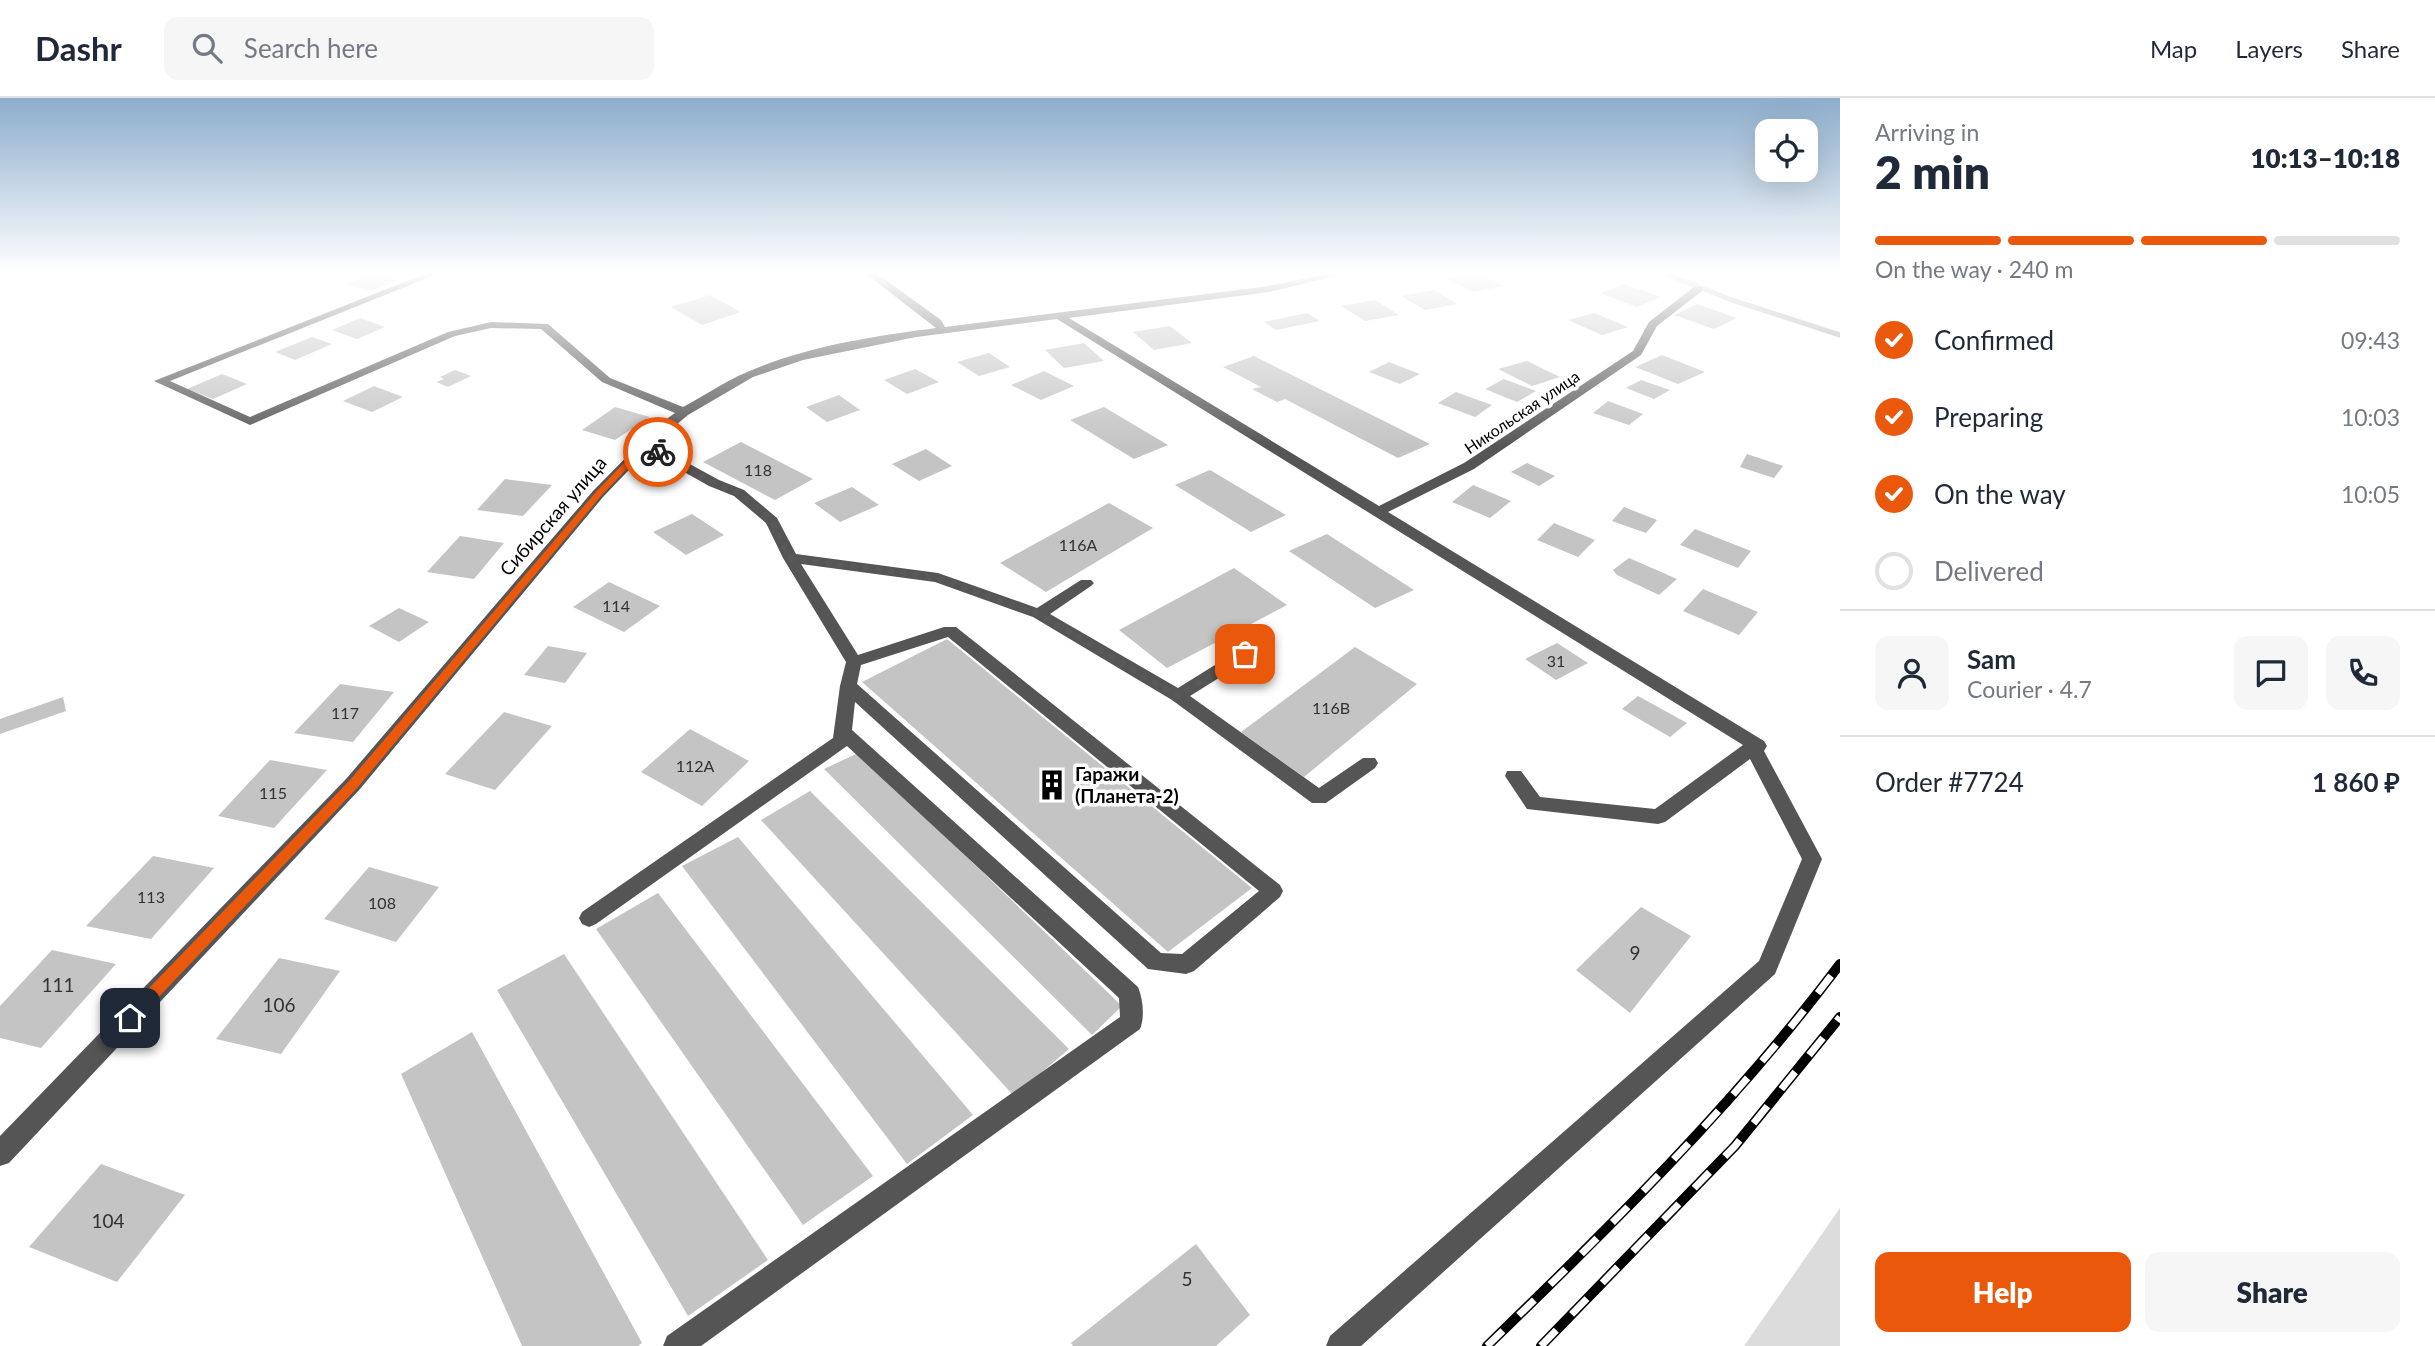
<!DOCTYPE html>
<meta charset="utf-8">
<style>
body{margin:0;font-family:Lato,sans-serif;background:#f6f6f7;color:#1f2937;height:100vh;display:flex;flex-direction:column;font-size:26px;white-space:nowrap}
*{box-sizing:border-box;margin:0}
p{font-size:23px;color:#747a83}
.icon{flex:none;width:38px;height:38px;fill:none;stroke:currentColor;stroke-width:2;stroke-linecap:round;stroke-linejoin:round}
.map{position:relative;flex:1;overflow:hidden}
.panel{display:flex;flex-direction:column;background:#fff;width:595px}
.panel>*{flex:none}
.fabs{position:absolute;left:1755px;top:21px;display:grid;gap:14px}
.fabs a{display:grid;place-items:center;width:63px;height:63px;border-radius:14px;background:#fff;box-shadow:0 7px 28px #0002;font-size:35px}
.pin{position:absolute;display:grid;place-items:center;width:60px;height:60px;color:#fff;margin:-30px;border-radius:14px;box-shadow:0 4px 10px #0006}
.courier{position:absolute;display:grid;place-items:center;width:70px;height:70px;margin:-35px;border:5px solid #ea580c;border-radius:50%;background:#fff;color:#222;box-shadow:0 2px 9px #0007}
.headline em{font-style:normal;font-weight:800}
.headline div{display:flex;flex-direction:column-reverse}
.headline{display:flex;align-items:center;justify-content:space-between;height:119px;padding:0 35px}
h1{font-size:46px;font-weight:800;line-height:52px}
.bar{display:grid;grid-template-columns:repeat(4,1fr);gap:10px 7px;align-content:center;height:84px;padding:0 35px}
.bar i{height:9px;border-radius:5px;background:#e0e1e3}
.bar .selected{background:#ea580c}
.bar p{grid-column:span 4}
.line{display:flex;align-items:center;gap:18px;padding:0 35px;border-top:2px solid #e0e1e3}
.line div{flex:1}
.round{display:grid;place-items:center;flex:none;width:74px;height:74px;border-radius:14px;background:#f6f6f7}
ol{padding:0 35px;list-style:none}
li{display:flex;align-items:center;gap:21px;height:77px}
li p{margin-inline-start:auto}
li .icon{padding:7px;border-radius:50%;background:#ea580c;color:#fff;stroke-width:4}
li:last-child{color:#747a83}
li i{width:38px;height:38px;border:4px solid #e0e1e3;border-radius:50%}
.button{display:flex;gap:14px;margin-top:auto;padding:14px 35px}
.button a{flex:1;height:80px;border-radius:14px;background:#ea580c;color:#fff;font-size:28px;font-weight:800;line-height:80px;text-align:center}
.button a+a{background:#f6f6f7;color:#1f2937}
header{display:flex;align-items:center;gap:42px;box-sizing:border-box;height:98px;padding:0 35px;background:#fff;border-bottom:2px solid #e0e1e3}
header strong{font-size:33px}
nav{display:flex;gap:38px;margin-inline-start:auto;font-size:24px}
.search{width:490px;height:63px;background:#f6f6f7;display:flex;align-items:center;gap:18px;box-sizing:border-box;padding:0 24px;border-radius:14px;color:#747a83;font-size:26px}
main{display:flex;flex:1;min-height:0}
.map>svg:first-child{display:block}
.green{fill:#dcdcdc}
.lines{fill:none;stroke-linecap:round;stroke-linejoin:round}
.stream{stroke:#a3a3a3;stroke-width:5}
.building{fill:#c4c4c4}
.minor{fill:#555;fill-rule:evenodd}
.rail-casing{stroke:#000;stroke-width:10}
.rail{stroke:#fff;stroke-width:7;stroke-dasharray:22;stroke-linecap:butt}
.route{fill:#ea580c}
.done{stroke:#595959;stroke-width:7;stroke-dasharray:0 12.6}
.labels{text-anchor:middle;stroke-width:7;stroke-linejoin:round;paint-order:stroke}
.far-street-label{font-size:16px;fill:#000;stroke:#fff}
.number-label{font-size:16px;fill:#313131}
.street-label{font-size:19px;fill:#000;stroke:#fff}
.poi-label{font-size:19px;font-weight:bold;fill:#000;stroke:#fff;text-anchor:start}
.near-number-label{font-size:19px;fill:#313131}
</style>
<header>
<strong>Dashr</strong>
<div class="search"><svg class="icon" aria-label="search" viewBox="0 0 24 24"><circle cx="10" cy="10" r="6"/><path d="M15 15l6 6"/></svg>Search here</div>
<nav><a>Map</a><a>Layers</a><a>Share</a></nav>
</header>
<main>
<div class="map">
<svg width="1840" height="1248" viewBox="0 0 1840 1248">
<rect width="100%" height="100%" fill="#fff"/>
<path class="green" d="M1840,1110V1248H1744Z"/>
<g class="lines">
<path class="stream" d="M1664,175L1732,202L1840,237"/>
</g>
<path class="building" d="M373,175L397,182L371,193L347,186Z
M1476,175H1478L1504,188L1472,194L1447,180Z
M1624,186L1661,199L1637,209L1600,195Z
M1434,192L1458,206L1425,212L1401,198Z
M710,197L741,214L702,227L671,209Z
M1375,202L1399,217L1365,223L1341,208Z
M1697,206L1737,220L1714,231L1674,217Z
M1307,215L1320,223L1276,232L1264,224Z
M1594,215L1628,229L1602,237L1568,222Z
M360,220L385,229L357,241L332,232Z
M1170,228L1192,245L1154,252L1133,234Z
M312,239L332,246L295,262L275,254Z
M1084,245L1104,263L1064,270L1045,252Z
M989,255L1010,269L979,278L957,264Z
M1662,257L1705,274L1678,286L1635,269Z
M1254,258L1430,346L1398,360L1285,301L1277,304L1252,291L1261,289L1223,269Z
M1527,263L1560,279L1532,288L1498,271Z
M1389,264L1420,276L1400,286L1369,274Z
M915,271L939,284L907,296L884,282Z
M455,272L471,278L448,289L436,284L444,281L440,279Z
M1044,273L1074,288L1041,302L1011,287Z
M222,276L247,286L213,301L187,291Z
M1504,281L1536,293L1517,304L1485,291Z
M1641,282L1670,292L1654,301L1626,290Z
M374,288L403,299L372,314L343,303Z
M1456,294L1492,307L1475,319L1438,305Z
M839,297L860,312L827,324L806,309Z
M1608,303L1643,316L1629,327L1593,315Z
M615,309L650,319L615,342L582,332Z
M1104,309L1168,347L1134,361L1070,322Z
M741,344L813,381L775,402L703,364Z
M926,351L952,368L919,383L892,366Z
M1747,356L1783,368L1774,380L1740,369Z
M1527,365L1555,378L1539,388L1511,374Z
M1210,372L1286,417L1251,434L1175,387Z
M505,381L552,387L523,418L477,412Z
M1473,387L1511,403L1490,420L1452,404Z
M852,389L879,407L840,424L814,405Z
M1109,405L1153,430L1046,494L1000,465Z
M1624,409L1657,422L1646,435L1612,423Z
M692,416L724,437L686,457L653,434Z
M1554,425L1595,442L1578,459L1537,442Z
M1695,431L1751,453L1738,470L1680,447Z
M1327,436L1414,492L1375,510L1289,453Z
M460,438L504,445L474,481L427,474Z
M1629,460L1677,481L1659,497L1617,477L1613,472Z
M1234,470L1287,507L1167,570L1119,532Z
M609,484L660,508L624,534L573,509Z
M1703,491L1758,514L1739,537L1683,513Z
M399,510L429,524L399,544L369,528Z
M947,541L1252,790L1168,854L862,584Z
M1557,545L1588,565L1556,582L1525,561Z
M548,548L587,555L565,585L524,577Z
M1355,549L1417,586L1304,679L1241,634Z
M340,586L394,594L353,644L294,635Z
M1638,598L1687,625L1670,639L1622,611Z
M63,599L66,613L0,636V621Z
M504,614L552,628L495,692L445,676Z
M690,631L749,663L702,708L641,674Z
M858,655L1122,908L1092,937L824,671Z
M270,662L327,672L274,730L218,718Z
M810,693L1069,951L1014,998L761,722Z
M738,739L973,1017L907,1066L682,768Z
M153,758L214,770L151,841L86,828Z
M369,769L439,789L396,844L324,821Z
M658,795L873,1078L803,1127L596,831Z
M1641,809L1691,838L1630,915L1576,872Z
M52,852L116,866L41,950L0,940V908Z
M564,856L768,1162L688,1218L497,892Z
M279,860L340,873L281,956L216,941Z
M472,934L642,1245L638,1248H522L401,976Z
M101,1066L185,1097L117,1184L29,1149Z
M1196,1146L1250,1217L1216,1248H1073L1071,1245Z"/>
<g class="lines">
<path class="minor" d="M427,175H440L170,283L250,319L448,234L491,224L548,226L610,280L683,309C704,298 724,284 745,275C803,249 873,238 936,230L865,175H876L941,222L945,229L1269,188L1331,175H1348L1269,194L1069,220L1379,408L1464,365L1633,253L1649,224L1694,189H1702V193L1657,228L1641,257L1474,371L1388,414L1764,643L1767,648L1764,653L1822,761L1775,876L1361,1248H1326L1330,1238L1759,863L1802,761L1750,661L1665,724L1658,726L1527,711L1505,678L1507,673H1521L1540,699L1655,711L1743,647L1057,221L916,239L803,262L753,279L688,317L653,346L719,382L744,392L777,420L796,456L938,475L1037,510L1081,482H1091L1094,485L1091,488L1050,516L1178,590L1239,552H1251L1253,556L1251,560L1190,598L1319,690L1363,660H1375L1378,665L1375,670L1326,705H1312L1172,602L1033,519L935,484L801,466L858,557L944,529H956L1280,787L1283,793L1280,799L1194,873L1186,876L1148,871L855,604L852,632L1138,889C1143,901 1145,919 1140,931L701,1248H663L667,1238L1120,919L1119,900L847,648L596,826L589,829L582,826L579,820L582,814L833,640L840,588L846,564L783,460L766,425L734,398L709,388L647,353L603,399L360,691L9,1065L0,1068V1038L346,681L593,393L658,327L675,315L602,284L541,231L491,230L455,238L250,327L154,283ZM948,539L1259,793L1182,856L1161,855L857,586L861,567Z"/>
<g class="rail-casing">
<path id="rail" d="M1487,1248C1612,1127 1735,1006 1840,866
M1541,1248L1735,1048L1840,919"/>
</g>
<use href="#rail" class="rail"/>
</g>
<linearGradient id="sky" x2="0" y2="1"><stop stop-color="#8cadcc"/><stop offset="0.5" stop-color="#fff"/><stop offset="1" stop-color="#fff" stop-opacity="0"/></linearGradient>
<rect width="1840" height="349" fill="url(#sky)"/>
<path class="route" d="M642,346H648L663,354L658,357L646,351L601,398L358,689L135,924H125L123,920L125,915L349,683L595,395Z"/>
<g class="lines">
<path class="done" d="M658,354L714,385L739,395L772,423L790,460L938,480L963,489L1039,516L1178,598L1245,556"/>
</g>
<defs>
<g id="building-bare" transform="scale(2.415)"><path d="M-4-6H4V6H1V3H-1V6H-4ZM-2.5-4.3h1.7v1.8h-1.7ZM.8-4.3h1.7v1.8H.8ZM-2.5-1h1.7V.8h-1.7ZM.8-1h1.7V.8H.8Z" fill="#000" stroke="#fff" stroke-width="2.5" paint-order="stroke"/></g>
</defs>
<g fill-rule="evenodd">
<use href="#building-bare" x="1052" y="687"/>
</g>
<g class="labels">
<g class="far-street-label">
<text transform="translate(1522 314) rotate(-34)" y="6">Никольская улица</text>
</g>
<g class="number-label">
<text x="758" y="378">118</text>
<text x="1078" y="453">116А</text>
<text x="616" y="514">114</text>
<text x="1556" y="569">31</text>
<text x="1331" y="616">116В</text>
<text x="345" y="621">117</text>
<text x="695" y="674">112А</text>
<text x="273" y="701">115</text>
<text x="151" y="805">113</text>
<text x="382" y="811">108</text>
</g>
<g class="street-label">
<text transform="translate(553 418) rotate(-49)" y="7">Сибирская улица</text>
</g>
<g class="poi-label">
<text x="1075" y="683">Гаражи<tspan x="1075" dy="22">(Планета-2)</tspan></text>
</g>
<g class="near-number-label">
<text x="1635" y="862">9</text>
<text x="58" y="894">111</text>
<text x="279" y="914">106</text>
<text x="108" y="1130">104</text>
<text x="1187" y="1188">5</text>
</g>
</g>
</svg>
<div class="fabs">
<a><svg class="icon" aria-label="locate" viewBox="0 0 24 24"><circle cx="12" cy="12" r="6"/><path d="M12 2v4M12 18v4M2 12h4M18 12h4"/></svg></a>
</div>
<div class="pin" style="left:1245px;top:556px;background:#ea580c"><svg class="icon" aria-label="bag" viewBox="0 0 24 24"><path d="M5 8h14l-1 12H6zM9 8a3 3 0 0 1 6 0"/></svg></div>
<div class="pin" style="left:130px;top:920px;background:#1f2937"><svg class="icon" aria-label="home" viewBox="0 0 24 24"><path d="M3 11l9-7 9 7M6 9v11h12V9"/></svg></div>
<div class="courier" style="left:658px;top:354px"><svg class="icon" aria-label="bike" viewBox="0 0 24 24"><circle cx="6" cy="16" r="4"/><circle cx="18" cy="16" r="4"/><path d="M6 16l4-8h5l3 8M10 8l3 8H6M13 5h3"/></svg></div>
</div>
<section class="panel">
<div class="headline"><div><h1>2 min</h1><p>Arriving in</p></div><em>10:13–10:18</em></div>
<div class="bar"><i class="selected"></i><i class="selected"></i><i class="selected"></i><i></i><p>On the way · 240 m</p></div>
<ol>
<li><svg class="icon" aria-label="check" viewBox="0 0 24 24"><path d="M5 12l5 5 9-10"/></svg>Confirmed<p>09:43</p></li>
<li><svg class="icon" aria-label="check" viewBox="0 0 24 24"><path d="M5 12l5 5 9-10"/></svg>Preparing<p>10:03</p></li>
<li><svg class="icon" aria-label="check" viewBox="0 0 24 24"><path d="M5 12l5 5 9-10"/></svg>On the way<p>10:05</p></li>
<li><i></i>Delivered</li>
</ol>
<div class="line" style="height:126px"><a class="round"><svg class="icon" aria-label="person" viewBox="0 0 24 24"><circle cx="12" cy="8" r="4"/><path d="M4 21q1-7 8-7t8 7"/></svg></a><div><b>Sam</b><p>Courier · 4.7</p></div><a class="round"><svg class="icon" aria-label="chat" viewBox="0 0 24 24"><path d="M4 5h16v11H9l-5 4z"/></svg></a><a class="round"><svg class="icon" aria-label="phone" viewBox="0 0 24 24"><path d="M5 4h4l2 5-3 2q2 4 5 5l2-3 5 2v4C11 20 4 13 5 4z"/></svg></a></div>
<div class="line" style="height:91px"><div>Order #7724</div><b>1 860 ₽</b></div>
<div class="button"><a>Help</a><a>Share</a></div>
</section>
</main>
